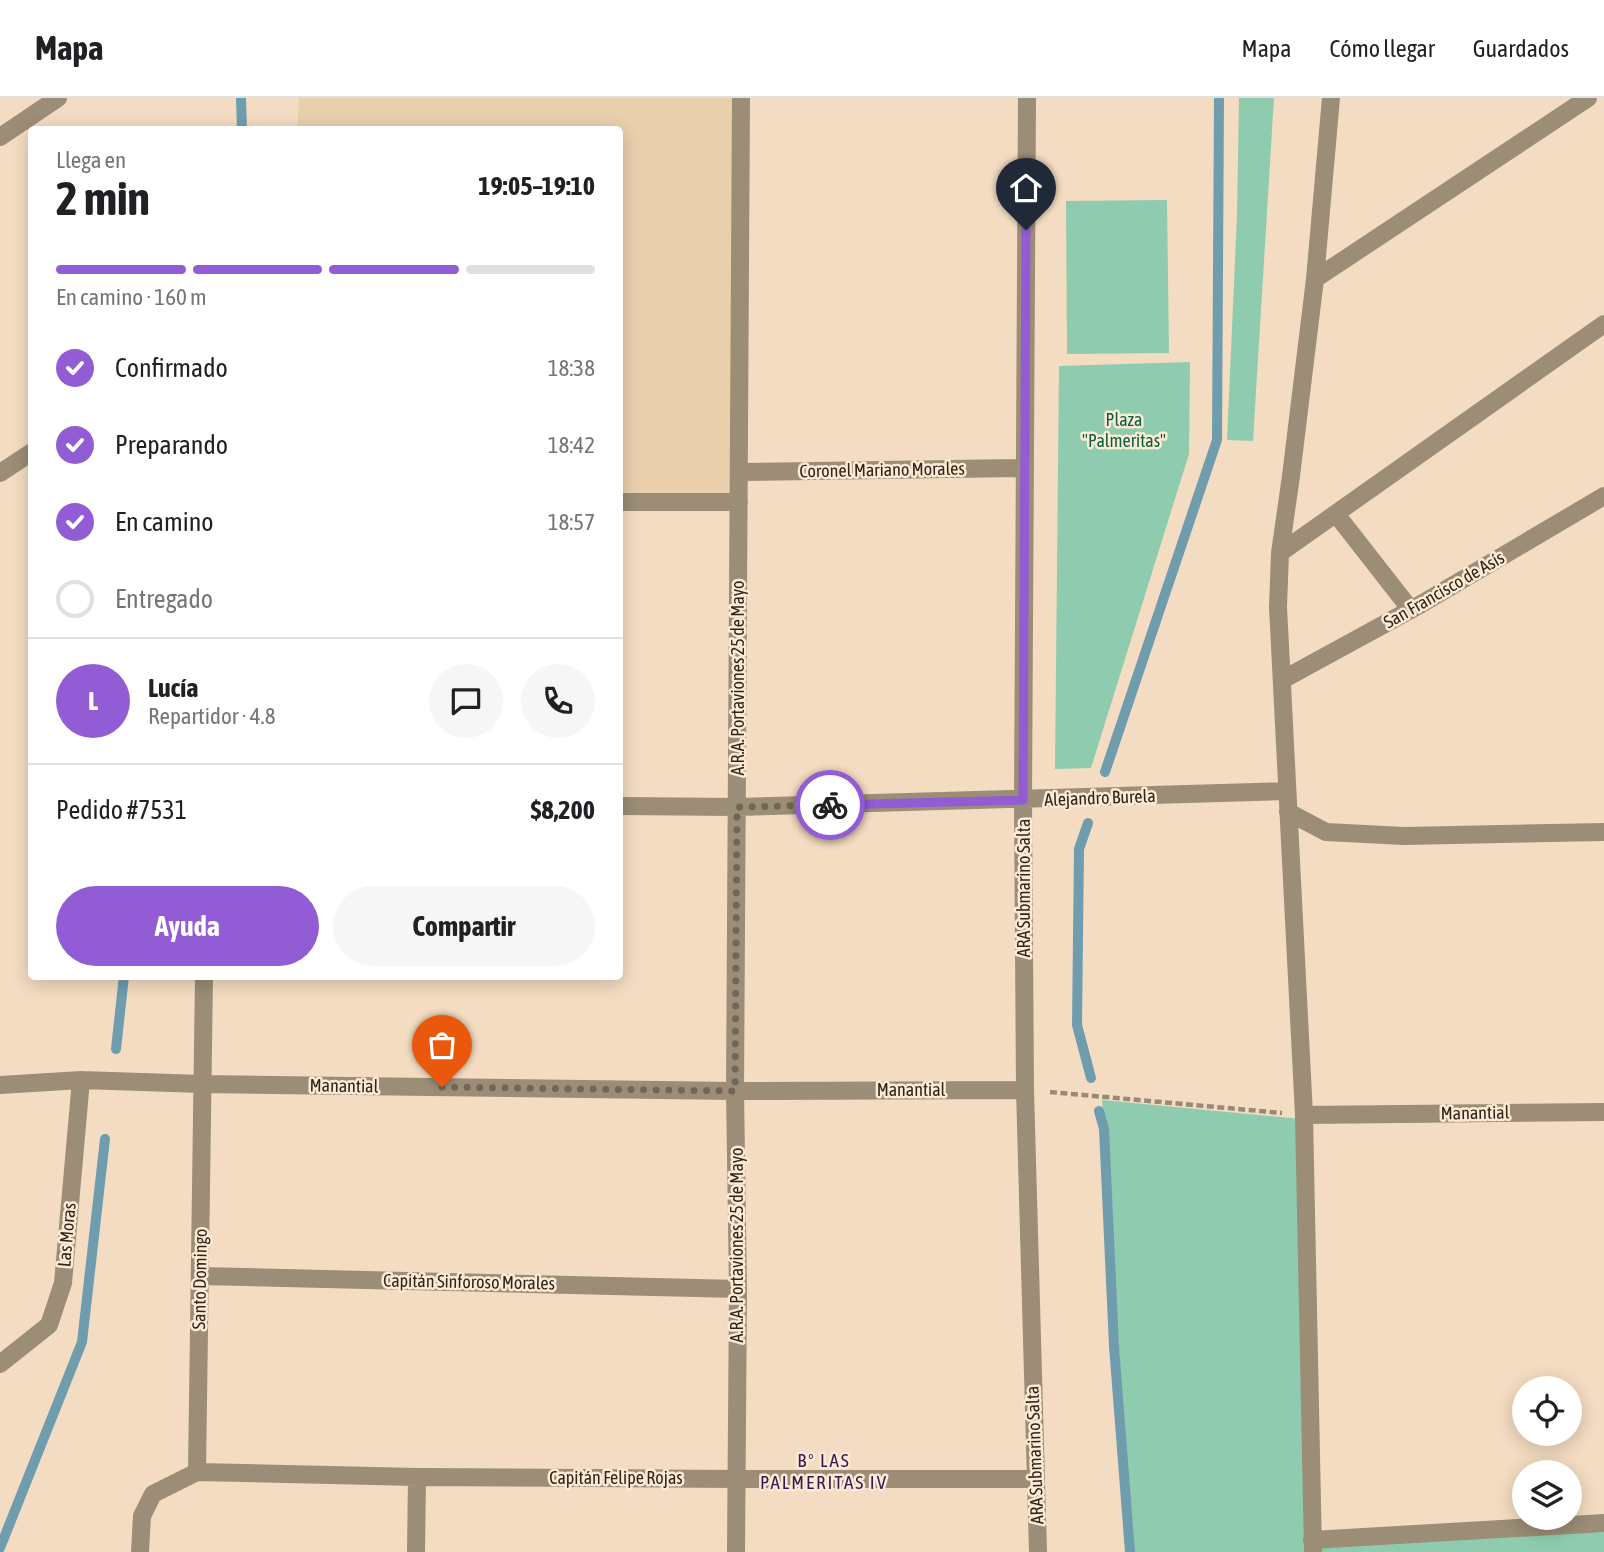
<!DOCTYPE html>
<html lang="es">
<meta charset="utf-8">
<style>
body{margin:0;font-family:"Asap Condensed",sans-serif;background:#f6f6f6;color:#202124;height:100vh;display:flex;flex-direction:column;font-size:26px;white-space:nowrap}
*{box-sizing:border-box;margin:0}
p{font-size:23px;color:#757577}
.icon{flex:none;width:38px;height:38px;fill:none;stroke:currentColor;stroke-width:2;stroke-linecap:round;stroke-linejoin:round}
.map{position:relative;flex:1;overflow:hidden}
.side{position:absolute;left:28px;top:28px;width:595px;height:854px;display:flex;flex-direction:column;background:#fff;border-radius:7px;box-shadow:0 4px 18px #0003}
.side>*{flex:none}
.buttons{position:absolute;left:1512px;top:1278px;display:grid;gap:14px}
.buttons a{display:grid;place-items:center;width:70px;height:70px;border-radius:50%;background:#fff;box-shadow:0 4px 18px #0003;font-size:35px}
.pin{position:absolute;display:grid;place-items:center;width:60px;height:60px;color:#fff;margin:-72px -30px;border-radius:50% 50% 50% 0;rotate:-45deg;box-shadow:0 0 7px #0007}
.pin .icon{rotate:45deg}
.courier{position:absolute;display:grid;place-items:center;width:70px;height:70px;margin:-35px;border:5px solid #915cd4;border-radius:50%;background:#fff;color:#222;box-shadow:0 2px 9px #0007}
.head em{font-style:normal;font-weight:700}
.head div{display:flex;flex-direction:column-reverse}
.head{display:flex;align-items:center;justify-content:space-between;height:119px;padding:0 28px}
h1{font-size:46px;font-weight:700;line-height:52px}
.bar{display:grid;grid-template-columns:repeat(4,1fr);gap:10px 7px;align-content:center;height:84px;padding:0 28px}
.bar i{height:9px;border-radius:5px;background:#e0e0e0}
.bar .on{background:#915cd4}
.bar p{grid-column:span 4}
.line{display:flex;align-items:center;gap:18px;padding:0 28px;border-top:2px solid #e0e0e0}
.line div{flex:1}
.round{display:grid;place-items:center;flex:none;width:74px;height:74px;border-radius:37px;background:#f6f6f6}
ol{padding:0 28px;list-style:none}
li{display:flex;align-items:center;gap:21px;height:77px}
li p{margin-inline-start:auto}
li .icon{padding:7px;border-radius:50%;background:#915cd4;color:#fff;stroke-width:4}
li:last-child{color:#757577}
li i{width:38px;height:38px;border:4px solid #e0e0e0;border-radius:50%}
.cta{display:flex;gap:14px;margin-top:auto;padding:14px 28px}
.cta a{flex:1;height:80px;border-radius:42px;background:#915cd4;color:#fff;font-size:28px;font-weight:700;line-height:80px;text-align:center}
.cta a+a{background:#f6f6f6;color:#202124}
header{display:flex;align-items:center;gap:42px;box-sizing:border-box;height:98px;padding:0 35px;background:#fff;border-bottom:2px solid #e0e0e0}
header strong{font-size:33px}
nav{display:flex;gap:38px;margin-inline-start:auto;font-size:24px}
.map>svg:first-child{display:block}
.built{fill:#eacfad}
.green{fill:#8fccaf}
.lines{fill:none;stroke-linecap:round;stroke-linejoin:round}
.stream{stroke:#6f9dae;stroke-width:10}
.path{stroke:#9a8976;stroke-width:4.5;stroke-dasharray:7 3.5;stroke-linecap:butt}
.minor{stroke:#9b8d76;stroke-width:18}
.done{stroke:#736655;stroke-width:7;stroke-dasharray:0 12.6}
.route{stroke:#915cd4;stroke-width:9}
.labels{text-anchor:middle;stroke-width:5;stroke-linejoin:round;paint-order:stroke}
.park-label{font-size:18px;fill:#0a5e41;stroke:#fdead4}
.street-label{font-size:18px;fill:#2e261b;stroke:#fdead4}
.neighbourhood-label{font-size:19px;letter-spacing:2px;fill:#331851;stroke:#fdead4}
</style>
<header>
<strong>Mapa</strong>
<nav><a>Mapa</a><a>Cómo llegar</a><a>Guardados</a></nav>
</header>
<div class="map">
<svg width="1604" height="1454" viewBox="0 0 1604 1454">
<rect width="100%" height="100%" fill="#f3dcc1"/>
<path class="built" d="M299,0H739L735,402L620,400V32H297Z"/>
<path class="green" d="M1239,0H1274L1253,343L1227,342L1237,118Z
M1167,102L1169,255L1067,256L1066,103Z
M1190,264L1189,356L1091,670L1055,671L1059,268Z
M1102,1002L1301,1021L1310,1443L1604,1431V1454H1133Z"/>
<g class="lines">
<path class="stream" d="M241,0L242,32
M1105,674L1217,342L1219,0
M1088,725L1079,751L1077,927L1091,980
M116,951L124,878
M1099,1013L1104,1031L1114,1248L1130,1454
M0,1450L82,1244L105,1041"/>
<path class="path" d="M1050,994L1282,1015"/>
<path class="minor" d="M1027,0L1023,702L1025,992L1038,1454
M0,39L58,0
M1315,181L1588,0
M739,374L1025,370
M0,375L32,354
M620,404H739
M1336,416L1411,512
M1280,455L1604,226
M1282,582L1423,505L1604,398
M620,708L737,709L1287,693
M1288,714L1326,734L1404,738L1604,734
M0,987L81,982L202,986L735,993L1025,992
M1304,1017L1604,1014
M200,1178L738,1191
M0,1266L49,1227L63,1185L81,982
M197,1374L204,878
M1312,1442L1604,1425
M140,1454L142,1418L153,1396L197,1374L417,1379L737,1381H1035
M416,1454L417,1379
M736,1454L738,1191L735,993L741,0
M1313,1454L1304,1017L1278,509L1280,455L1291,378L1315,181L1331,0"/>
</g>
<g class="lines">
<path class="done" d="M442,989L735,993L737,709L830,707"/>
<path class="route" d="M830,707L1023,702L1026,132"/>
</g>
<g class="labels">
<g class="park-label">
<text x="1124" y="328">Plaza<tspan x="1124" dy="21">"Palmeritas"</tspan></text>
</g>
<g class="street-label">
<text transform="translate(882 372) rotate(-1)" y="6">Coronel Mariano Morales</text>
<text transform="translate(1444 492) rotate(-30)" y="6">San Francisco de Asís</text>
<text transform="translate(738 580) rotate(-90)" y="6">A.R.A. Portaviones 25 de Mayo</text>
<text transform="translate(1100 700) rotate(-2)" y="6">Alejandro Burela</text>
<text transform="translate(1024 790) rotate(-90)" y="6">ARA Submarino Salta</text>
<text transform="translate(344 988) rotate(1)" y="6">Manantial</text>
<text x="911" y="998">Manantial</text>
<text transform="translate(1475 1015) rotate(-1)" y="6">Manantial</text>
<text transform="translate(67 1137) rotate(-85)" y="6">Las Moras</text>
<text transform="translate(737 1147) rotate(-90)" y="6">A.R.A. Portaviones 25 de Mayo</text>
<text transform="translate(200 1181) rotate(-89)" y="6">Santo Domingo</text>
<text transform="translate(469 1184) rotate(1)" y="6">Capitán Sinforoso Morales</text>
<text transform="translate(1035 1357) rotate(-92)" y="6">ARA Submarino Salta</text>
<text x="616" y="1386">Capitán Felipe Rojas</text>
</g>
<g class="neighbourhood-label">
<text x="824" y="1369">B° LAS<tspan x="824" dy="22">PALMERITAS IV</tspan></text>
</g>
</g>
</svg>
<div class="buttons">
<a><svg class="icon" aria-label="locate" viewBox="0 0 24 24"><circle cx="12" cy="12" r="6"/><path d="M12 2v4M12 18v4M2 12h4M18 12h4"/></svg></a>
<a><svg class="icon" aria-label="layers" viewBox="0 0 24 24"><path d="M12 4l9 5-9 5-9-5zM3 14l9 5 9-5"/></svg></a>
</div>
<div class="pin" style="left:442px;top:989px;background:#ea580c"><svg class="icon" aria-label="bag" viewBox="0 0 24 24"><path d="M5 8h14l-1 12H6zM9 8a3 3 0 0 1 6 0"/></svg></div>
<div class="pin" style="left:1026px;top:132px;background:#1f2937"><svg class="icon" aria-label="home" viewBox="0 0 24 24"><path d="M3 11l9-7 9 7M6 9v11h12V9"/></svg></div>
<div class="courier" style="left:830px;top:707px"><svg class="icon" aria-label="bike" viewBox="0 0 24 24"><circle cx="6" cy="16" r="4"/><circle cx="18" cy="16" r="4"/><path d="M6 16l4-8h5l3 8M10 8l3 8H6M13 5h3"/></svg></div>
<section class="side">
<div class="head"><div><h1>2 min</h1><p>Llega en</p></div><em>19:05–19:10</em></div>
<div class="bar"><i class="on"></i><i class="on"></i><i class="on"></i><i></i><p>En camino · 160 m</p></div>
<ol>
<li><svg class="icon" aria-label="check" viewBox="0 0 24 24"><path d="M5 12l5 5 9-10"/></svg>Confirmado<p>18:38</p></li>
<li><svg class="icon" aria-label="check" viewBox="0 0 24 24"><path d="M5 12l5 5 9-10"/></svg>Preparando<p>18:42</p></li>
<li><svg class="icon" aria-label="check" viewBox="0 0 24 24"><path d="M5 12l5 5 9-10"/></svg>En camino<p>18:57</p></li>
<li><i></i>Entregado</li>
</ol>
<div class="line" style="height:126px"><b class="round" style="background:#915cd4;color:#fff">L</b><div><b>Lucía</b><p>Repartidor · 4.8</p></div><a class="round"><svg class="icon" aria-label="chat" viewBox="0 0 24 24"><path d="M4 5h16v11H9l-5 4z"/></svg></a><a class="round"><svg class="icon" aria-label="phone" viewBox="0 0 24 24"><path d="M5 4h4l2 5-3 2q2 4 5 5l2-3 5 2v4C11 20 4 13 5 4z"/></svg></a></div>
<div class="line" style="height:91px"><div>Pedido #7531</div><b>$8,200</b></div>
<div class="cta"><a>Ayuda</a><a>Compartir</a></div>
</section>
</div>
